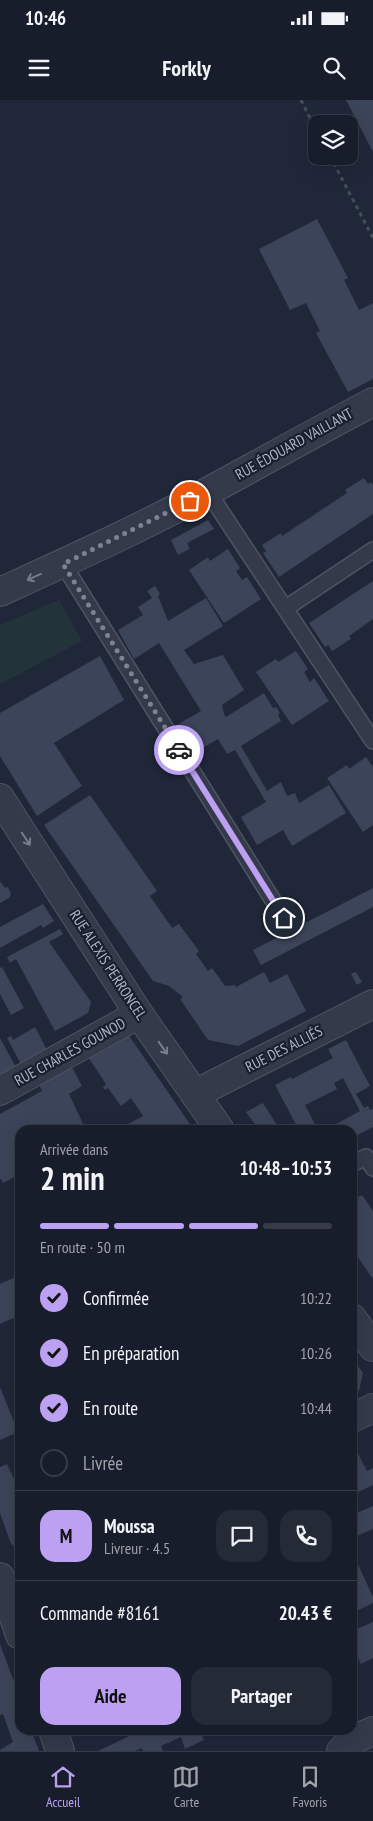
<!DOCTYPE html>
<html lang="fr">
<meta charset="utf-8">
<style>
body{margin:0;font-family:"PT Sans Narrow",sans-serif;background:#252a37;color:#f1f3f6;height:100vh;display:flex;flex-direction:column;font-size:19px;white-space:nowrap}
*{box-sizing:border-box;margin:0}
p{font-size:16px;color:#9fa2a9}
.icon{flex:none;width:28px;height:28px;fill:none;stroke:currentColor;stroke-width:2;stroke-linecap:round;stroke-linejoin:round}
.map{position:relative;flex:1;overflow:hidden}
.panel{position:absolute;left:15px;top:1025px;width:342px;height:610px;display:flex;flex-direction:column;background:#181d2b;border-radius:15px;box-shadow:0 5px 20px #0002,0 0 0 1px #363b47}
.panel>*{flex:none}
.tools{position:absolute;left:308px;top:15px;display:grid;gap:10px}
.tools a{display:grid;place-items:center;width:50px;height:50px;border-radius:10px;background:#181d2b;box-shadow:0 5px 20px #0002,0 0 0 1px #363b47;font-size:25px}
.pin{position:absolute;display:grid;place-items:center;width:42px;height:42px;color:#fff;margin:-21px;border:2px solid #fff;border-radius:50%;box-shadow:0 1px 5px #0007}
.courier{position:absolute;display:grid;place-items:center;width:50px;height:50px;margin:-25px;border:4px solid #bca0f2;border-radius:50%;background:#fff;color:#222;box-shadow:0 1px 6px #0007}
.summary em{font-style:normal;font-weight:700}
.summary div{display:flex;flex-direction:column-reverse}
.summary{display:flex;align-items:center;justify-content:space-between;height:85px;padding:0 25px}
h1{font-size:32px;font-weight:700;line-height:38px}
.bar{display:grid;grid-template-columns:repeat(4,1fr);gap:8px 5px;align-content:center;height:60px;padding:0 25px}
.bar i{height:6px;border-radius:4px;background:#363b47}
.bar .current{background:#bca0f2}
.bar p{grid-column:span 4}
.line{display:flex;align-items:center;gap:12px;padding:0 25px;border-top:1px solid #363b47}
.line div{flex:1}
.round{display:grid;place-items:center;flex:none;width:52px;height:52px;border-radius:15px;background:#252a37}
ol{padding:0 25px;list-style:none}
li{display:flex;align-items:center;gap:15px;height:55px}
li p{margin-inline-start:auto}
li .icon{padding:5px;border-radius:50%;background:#bca0f2;color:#111;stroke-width:4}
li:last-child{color:#9fa2a9}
li i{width:28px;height:28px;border:2px solid #363b47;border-radius:50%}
.primary-button{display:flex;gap:10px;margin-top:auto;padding:10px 25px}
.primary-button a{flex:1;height:58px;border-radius:15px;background:#bca0f2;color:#111;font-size:20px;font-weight:700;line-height:58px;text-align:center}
.primary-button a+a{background:#252a37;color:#f1f3f6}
.status{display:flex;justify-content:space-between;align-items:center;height:35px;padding:0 25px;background:#181d2b;direction:ltr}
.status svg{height:14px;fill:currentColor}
header{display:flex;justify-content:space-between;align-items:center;height:65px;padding:0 25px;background:#181d2b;font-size:22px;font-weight:700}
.tab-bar{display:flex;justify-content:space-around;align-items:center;height:70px;border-top:1px solid #363b47;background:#181d2b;font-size:14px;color:#9fa2a9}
.tab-bar a{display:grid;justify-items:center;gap:2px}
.tab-bar .current{color:#bca0f2}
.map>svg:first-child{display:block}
.green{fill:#22343a}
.building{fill:#3c4459}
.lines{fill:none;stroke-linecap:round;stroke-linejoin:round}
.service-casing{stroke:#4f5464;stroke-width:18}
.minor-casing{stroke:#4f5464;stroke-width:30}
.tertiary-casing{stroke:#4f5464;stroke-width:30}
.path{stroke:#405158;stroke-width:3;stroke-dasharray:4 4;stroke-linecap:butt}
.service{stroke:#343a4a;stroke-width:15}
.minor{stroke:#343a4a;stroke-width:28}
.tertiary{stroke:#343a4a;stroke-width:28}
.oneway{stroke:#787d8e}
.done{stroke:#7d8395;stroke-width:5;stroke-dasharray:0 9}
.route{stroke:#bca0f2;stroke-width:6}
.labels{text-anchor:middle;stroke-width:4.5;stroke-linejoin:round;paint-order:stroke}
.street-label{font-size:15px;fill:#afb4c6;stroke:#1a1f2e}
</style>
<div class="status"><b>10:46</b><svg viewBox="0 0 49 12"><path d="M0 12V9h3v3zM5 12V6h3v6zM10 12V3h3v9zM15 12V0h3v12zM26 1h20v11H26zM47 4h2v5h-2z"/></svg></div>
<header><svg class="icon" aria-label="menu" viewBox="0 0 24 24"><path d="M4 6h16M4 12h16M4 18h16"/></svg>Forkly<svg class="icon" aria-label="search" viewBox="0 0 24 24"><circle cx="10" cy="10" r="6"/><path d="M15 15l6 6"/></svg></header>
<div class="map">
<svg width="373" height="1651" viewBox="0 0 373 1651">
<rect width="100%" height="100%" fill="#202739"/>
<path class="green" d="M59,500L82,541L0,584V525Z"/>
<path class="building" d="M346,0H373V52Z
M317,119L348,178L344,180L359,210L373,203V279L348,292L316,233L320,231L306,203L290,210L259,149Z
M364,378L368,384L371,382L373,385V414L279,477L263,453L266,451L262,445L281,433L282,436L347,393L345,390Z
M208,420L214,429L187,443L190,449L178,455L171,440Z
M228,449L240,468L236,471L242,480L247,477L261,499L224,523L189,470L208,457L210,461Z
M373,481V519L349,536L351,539L332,551L328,545L325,547L309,523Z
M155,486L160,494L158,496L168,521L206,498L223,526L184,550L194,564L223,555L244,590L222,605L224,614L226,617L264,593L273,608L276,607L280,613L278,615L281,621L241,646L267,691L281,682L287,696L295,693L299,703L329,685L346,713L292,746L283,730L257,745L241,717L266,702L235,650L227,654L218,639L193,654L175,626L201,611L159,543L134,559L118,530L143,515L138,507L152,498L147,491Z
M296,551L308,569L304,572L310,582L314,578L329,601L292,625L256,572L276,559L278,562Z
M100,556L124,600L54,643L82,686L37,716L0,656V613Z
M366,657L373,667V725L363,732L327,678L347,665L349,669Z
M90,695L157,791L150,796L172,828L179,824L199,851L196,854L208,871L212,868L225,886L235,885L236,887L264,872L270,883L287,874L306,911L238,946L208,940L180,899L183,897L169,886L153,881L44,725Z
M0,781L5,788L8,787L11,794L9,798L0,803Z
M373,788V807L261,865L253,850Z
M43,804L54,821L43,828L41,825L0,848V827Z
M60,829L63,834L49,842L91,902L88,913L55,931L16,859L10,863L7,857Z
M2,867L24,908L11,915L0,894V868Z
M356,872L362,882L357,885L351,874Z
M35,927L49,954L23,968L7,938L11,936L13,940Z
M125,930L159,979L194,1030H117L143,1016L131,998L121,1006L108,988L105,990L103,987L106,984L84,951Z
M0,938L18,971L0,980Z
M346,940L370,986L356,994L364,1008L368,1006L370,1010L373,1009V1027L352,1038V1030H325L360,1011L343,978L334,983L337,989L305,1005L318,1030H299L275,985L291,977L292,979L333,958L328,949Z
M68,960L82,986L69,994L85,1028L82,1030H20V1074L3,1083L0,1078V1014L42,991L36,978Z
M263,1003L280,1030H259L246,1012Z
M352,1088L358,1097L362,1095L373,1111V1179L352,1149Z
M20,1175V1215L0,1224V1184Z
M352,1258L363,1273L359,1291L352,1294Z
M0,1287L18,1332L0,1340Z
M352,1342L367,1371L373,1368V1385L352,1395Z
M7,1364L16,1383L20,1382V1448L11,1444L0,1413V1367Z
M373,1406V1429L352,1438V1425L356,1423L352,1415Z
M355,1458L373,1497V1503L352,1513V1459Z
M373,1522V1558L361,1564L356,1554L352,1556V1531Z
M0,1544L20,1598V1630H31L39,1651H1L0,1650L13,1642L3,1614L0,1615Z
M142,1630H200L204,1640L185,1649L181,1637L161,1646L163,1651H143L142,1648L134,1651H98Z"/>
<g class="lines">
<g class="service-casing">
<path id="service" d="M208,392L373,641
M63,464L284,818
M286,508L373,450
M352,1064L366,1057L373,1068"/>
</g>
<g class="minor-casing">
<path id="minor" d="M0,492C70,460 141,428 209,391C264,361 318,331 373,302
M0,698L139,914L220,1030
M0,991L139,914
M195,994L373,904
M352,1218L373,1247
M352,1318L373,1308
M0,1477L20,1535
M53,1630L60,1651"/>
</g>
<g class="tertiary-casing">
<path id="tertiary" d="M341,1651L352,1640L373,1631"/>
</g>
<path class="path" d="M301,0L316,30
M330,56L373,138"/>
<use href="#service" class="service"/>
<use href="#minor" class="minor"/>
<use href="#tertiary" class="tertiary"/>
</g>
<defs><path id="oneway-shaft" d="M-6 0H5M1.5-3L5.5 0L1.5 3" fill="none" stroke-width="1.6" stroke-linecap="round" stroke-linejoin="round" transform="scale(1.25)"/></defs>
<g class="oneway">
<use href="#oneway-shaft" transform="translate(34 477) rotate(156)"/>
<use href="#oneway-shaft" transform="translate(26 739) rotate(57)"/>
<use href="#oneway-shaft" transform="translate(163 948) rotate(55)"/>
</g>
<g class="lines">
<path class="done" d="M179,650L63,464L190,401"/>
<path class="route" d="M179,650L284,818"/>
</g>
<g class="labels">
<g class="street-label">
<text transform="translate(294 344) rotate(-29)" y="5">RUE ÉDOUARD VAILLANT</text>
<text transform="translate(108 865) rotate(57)" y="5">RUE ALEXIS PERRONCEL</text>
<text transform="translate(284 949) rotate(-27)" y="5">RUE DES ALLIÉS</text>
<text transform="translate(70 952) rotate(-29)" y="5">RUE CHARLES GOUNOD</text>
</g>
</g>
</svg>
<div class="tools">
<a><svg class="icon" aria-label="layers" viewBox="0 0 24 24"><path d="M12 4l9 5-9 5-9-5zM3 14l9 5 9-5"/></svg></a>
</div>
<div class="pin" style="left:190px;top:401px;background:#ea580c"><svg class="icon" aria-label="bag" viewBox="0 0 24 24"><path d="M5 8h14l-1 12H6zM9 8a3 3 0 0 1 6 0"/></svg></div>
<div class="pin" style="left:284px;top:818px;background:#1f2937"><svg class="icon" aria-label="home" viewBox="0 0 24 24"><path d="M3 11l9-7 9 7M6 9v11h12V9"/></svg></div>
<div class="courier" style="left:179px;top:650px"><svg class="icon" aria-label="car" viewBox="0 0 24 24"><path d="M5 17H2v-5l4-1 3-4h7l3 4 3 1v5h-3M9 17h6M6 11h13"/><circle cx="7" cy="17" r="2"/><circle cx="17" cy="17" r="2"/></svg></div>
<section class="panel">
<div class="summary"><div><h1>2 min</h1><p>Arrivée dans</p></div><em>10:48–10:53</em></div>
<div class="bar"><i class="current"></i><i class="current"></i><i class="current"></i><i></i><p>En route · 50 m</p></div>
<ol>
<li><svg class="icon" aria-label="check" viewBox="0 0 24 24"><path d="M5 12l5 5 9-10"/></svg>Confirmée<p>10:22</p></li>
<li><svg class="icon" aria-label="check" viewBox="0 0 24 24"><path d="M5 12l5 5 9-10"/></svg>En préparation<p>10:26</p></li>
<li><svg class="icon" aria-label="check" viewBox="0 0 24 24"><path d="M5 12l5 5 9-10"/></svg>En route<p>10:44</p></li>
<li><i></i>Livrée</li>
</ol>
<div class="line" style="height:90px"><b class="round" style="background:#bca0f2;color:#111">M</b><div><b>Moussa</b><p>Livreur · 4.5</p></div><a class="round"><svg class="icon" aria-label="chat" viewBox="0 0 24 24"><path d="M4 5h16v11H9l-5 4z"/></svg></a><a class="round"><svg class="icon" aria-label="phone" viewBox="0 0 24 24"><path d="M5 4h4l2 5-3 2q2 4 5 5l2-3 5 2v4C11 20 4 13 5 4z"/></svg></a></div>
<div class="line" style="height:65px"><div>Commande #8161</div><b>20.43 €</b></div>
<div class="primary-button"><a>Aide</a><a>Partager</a></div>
</section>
</div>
<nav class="tab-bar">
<a class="current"><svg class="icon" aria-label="home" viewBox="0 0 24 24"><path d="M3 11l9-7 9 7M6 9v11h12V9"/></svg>Accueil</a>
<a><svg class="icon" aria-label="map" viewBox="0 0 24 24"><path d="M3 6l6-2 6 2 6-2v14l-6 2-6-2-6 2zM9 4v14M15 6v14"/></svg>Carte</a>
<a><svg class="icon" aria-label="saved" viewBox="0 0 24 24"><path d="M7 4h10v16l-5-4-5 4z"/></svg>Favoris</a>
</nav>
